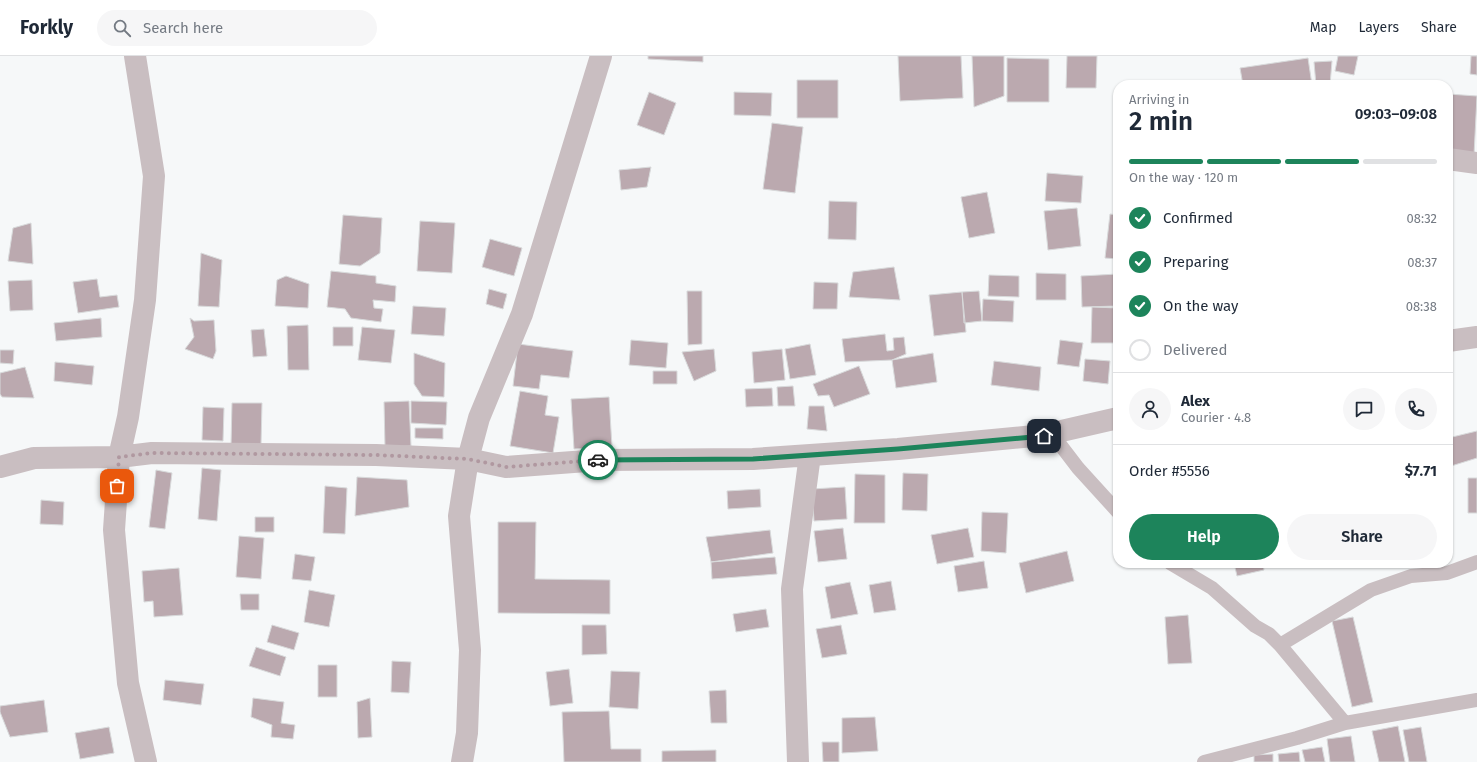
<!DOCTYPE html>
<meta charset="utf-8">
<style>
body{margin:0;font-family:"Fira Sans",sans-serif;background:#f6f6f7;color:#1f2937;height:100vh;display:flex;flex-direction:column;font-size:15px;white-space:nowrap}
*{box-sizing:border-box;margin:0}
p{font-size:13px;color:#747a83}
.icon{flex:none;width:22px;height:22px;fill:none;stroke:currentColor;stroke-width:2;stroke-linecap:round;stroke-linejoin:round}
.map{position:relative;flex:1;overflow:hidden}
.drawer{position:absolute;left:1113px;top:24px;width:340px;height:488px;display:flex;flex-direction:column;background:#fff;border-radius:16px;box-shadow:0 1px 3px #0004}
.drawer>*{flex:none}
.pin{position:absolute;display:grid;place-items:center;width:34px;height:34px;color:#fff;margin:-17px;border-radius:8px;box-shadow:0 2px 6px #0006}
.courier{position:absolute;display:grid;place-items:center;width:40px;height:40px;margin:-20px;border:3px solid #1d845b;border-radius:50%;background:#fff;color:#222;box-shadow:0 1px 5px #0007}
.headline em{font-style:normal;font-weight:600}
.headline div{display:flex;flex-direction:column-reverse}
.headline{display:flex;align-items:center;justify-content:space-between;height:68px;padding:0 16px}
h1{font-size:26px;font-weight:600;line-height:30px}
.bar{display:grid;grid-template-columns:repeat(4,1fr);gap:6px 4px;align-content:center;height:48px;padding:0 16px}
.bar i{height:5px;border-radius:3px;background:#e0e1e3}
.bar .on{background:#1d845b}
.bar p{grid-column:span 4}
.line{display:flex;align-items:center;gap:10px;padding:0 16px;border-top:1px solid #e0e1e3}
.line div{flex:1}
.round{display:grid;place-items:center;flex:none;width:42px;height:42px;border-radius:21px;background:#f6f6f7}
ol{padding:0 16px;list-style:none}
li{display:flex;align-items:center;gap:12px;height:44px}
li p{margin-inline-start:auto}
li .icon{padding:4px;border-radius:50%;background:#1d845b;color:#fff;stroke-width:4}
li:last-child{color:#747a83}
li i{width:22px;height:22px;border:2px solid #e0e1e3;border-radius:50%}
.cta{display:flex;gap:8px;margin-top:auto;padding:8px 16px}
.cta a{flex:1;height:46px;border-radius:24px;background:#1d845b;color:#fff;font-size:16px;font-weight:600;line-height:46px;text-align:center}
.cta a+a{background:#f6f6f7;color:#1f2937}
header{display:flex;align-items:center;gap:24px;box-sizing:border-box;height:56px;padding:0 20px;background:#fff;border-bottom:1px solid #e0e1e3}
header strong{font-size:19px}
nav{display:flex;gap:22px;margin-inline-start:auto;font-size:14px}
.search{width:280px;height:36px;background:#f6f6f7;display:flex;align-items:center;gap:10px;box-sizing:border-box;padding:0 14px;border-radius:22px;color:#747a83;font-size:15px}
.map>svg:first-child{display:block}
.building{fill:#bba9af;stroke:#d8dadb}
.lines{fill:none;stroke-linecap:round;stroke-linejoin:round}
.service{stroke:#c9bec1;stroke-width:14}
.minor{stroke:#c9bec1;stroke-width:22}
.done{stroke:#b098a0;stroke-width:4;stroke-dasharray:0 7.2}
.route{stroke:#1d845b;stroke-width:5}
</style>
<header>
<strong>Forkly</strong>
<div class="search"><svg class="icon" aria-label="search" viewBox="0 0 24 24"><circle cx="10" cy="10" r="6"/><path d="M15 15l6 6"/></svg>Search here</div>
<nav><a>Map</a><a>Layers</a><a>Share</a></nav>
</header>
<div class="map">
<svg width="1477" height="706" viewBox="0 0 1477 706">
<rect width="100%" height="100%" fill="#f6f8f9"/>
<path class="building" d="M648,0H703V6L648,3Z
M898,0H961L963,42L900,45Z
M972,0H1004V40L974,51Z
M1067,0H1097L1096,32H1066Z
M1338,0H1358L1354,19L1335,15Z
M1471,0H1477V19L1470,18Z
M1007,2L1049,3V46H1007Z
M1308,2L1312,29H1243L1240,12Z
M1332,5L1330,29H1316L1314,6Z
M797,24H838V62H797Z
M649,36L676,47L664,79L637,69Z
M734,36L772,37L771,60L734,59Z
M1448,38L1477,40L1474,99L1448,96Z
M772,67L803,71L795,137L763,133Z
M651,111L647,131L621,134L619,114Z
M1047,117L1083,120L1081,147L1045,145Z
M987,136L995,177L969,182L961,141Z
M829,145L857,146L856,184L828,183Z
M1077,152L1081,190L1048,194L1044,155Z
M1110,158L1118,159V203L1105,202Z
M343,159L382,162L380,197L360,210L339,208Z
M420,165L455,167L452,217L417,215Z
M31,167L33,208L8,205L13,172Z
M490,183L522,192L514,220L482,211Z
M201,197L222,204L219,251L198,250Z
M894,211L900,244L849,241L853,216Z
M331,215L376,220V227L396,230L395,246L373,244L374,252L383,253L381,266L351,262L345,253L327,251Z
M1036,217L1066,218V244H1036Z
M1118,218V250L1082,251L1081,220Z
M989,219L1019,220V241L988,240Z
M286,220L309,228L308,252L275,250L277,224Z
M97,223L100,241L117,239L119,251L78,257L73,226Z
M32,224L33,254L10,255L8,225Z
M814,226L838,227L837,253H813Z
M489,233L507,238L503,253L486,248Z
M687,235H702V288L688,289Z
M979,235L982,265L964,267L962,236Z
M962,236L966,276L934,280L929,239Z
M983,243L1014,245L1013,266L982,265Z
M413,250L446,252L444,280L411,278Z
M1092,251L1118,252V287H1091Z
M101,262L102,281L56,285L54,267Z
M190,262L194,265L214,264L216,295L213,303L185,293L194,281Z
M308,269L309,314H288L287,270Z
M333,271H353V290H333Z
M362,271L395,274L391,307L358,304Z
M264,273L267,300L253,301L251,274Z
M885,278L887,295L894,294L893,282L904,281L906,298L892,304L845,306L842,283Z
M631,284L668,287L666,312L629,309Z
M1060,284L1083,287L1079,311L1057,308Z
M518,288L573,295L569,322L541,319L539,333L513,330Z
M810,288L816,319L790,323L785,293Z
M714,293L716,315L694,325L682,296Z
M782,293L785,324L754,327L752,296Z
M0,294H14L13,308L0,307Z
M414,297L445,307L444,341L422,340L414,328Z
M933,297L937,326L896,332L892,304Z
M1085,303L1110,305L1108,328L1083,325Z
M994,305L1041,311L1039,335L991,329Z
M55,306L94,310L92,329L54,325Z
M859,310L870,338L834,351L829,339L818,340L813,328Z
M25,311L34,342L2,341L0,338V317Z
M653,315H677V328H653Z
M793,330L795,350H778L777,331Z
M772,332L773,350L746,351L745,333Z
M520,335L548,340L545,359L559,361L553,397L510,390Z
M609,341L612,391L574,393L571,343Z
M409,345L411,390L385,391L384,346Z
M411,345L447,346L446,369L411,367Z
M232,347H262L261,389H231Z
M809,350H824L827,375L807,373Z
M203,351L224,352L223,385L202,384Z
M415,372H443V383L415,382Z
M1477,375V402L1448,411V382Z
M202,412L221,414L217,465L198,463Z
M156,414L172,417L165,473L149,471Z
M903,417L928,418L927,455L902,454Z
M855,418L885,419V467H854Z
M357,421L407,424L409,451L355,460Z
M1468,422H1477V457H1468Z
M325,430L347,432L345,478L323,477Z
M845,431L847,463L814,465L812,433Z
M760,433L761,451L728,453L727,435Z
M41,444L64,446L63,469L40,468Z
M982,456L1008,457L1006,497L981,495Z
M255,461H274V476H255Z
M498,466H536L535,523L610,524V558L498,557Z
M843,472L847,503L818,506L814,475Z
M968,472L974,501L937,508L931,479Z
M770,474L773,497L711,506L706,481Z
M239,480L264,482L261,523L236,521Z
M1067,495L1074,525L1026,537L1019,507Z
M295,498L315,501L311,525L292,523Z
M775,501L777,518L712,523L711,506Z
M984,505L988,532L958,536L954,510Z
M1234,507H1263L1264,514L1237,520Z
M179,512L183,559L154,561L153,545L144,546L142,515Z
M891,525L896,554L874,557L869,529Z
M850,526L858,558L831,563L825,531Z
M309,534L335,539L329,571L304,566Z
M240,538H259V554H241Z
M766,553L769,571L736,576L733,558Z
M1188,559L1192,607L1168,608L1165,561Z
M1353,561L1373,646L1352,651L1332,565Z
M272,569L299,577L294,594L267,586Z
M582,569H606L607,598L582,599Z
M841,569L847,598L822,602L816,573Z
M256,591L286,601L280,620L249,610Z
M392,605L411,606L409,637L391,636Z
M318,609H337V641H318Z
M569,613L573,647L550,650L546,616Z
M611,615L640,616L638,653L609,651Z
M165,624L204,628L201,649L163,644Z
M726,634L727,667H711L709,635Z
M253,642L284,646L281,667L295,669L293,683L271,681L272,669L251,661Z
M370,642L372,681L358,682L357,646Z
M44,644L48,676L10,681L0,656V650Z
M609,655L611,693H641V706H564L562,656Z
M875,661L878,695L842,697V662Z
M1398,670L1405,706H1379L1372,675Z
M109,671L114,697L80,703L75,677Z
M1421,671L1427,706H1409L1403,674Z
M1351,680L1355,706H1330L1327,683Z
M822,686H839V706H823Z
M1322,691L1325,706H1305L1302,694Z
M716,694V706H662V695Z
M1299,696L1300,706H1279L1278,698Z
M1273,698V706H1254V699Z"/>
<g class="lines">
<path class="service" d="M1052,378L1078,412L1118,456
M1170,507L1212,532L1255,570L1269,578L1280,589L1371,534L1411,520L1447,517L1477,506
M1280,589L1345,667
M1204,706L1297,682L1345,667L1477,644"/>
<path class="minor" d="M135,0L154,120L145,244L128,361L119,401L114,474L128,627L146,706
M1448,103L1477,107
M1448,285L1477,281
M0,411L34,402L119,401L152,397L376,399L468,403L506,411L600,404L753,403L898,393L1044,379L1118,362
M462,706L467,677L470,594L459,460L468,403L479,362L522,258L601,0
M798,706L792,533L810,399"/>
</g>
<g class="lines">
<path class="done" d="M117,430L119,401L152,397L376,399L468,403L506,411L598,404"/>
<path class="route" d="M598,404L753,403L898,393L1044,380"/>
</g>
</svg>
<div class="pin" style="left:117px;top:430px;background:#ea580c"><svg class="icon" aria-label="bag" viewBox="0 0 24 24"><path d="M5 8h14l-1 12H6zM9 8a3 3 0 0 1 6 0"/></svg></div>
<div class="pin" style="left:1044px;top:380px;background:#1f2937"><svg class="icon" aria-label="home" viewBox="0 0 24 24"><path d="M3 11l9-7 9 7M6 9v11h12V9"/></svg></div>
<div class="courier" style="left:598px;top:404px"><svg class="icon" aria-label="car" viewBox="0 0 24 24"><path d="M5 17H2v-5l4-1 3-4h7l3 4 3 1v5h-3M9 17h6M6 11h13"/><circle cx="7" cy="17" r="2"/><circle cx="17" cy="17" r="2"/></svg></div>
<section class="drawer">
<div class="headline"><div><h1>2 min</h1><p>Arriving in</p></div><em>09:03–09:08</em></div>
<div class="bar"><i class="on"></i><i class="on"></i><i class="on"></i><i></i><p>On the way · 120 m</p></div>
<ol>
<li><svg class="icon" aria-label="check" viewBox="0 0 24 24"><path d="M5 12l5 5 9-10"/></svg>Confirmed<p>08:32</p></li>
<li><svg class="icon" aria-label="check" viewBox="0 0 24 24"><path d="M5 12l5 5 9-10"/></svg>Preparing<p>08:37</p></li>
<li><svg class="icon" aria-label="check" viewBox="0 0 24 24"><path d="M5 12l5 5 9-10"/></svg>On the way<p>08:38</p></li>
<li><i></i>Delivered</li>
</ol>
<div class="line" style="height:72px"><a class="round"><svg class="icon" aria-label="person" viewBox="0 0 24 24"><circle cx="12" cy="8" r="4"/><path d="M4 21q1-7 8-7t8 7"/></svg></a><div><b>Alex</b><p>Courier · 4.8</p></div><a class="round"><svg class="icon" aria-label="chat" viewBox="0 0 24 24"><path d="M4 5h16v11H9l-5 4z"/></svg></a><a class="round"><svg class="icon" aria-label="phone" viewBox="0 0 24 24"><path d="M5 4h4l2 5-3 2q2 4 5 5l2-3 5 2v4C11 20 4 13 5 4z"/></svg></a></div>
<div class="line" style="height:52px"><div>Order #5556</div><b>$7.71</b></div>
<div class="cta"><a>Help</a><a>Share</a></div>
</section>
</div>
